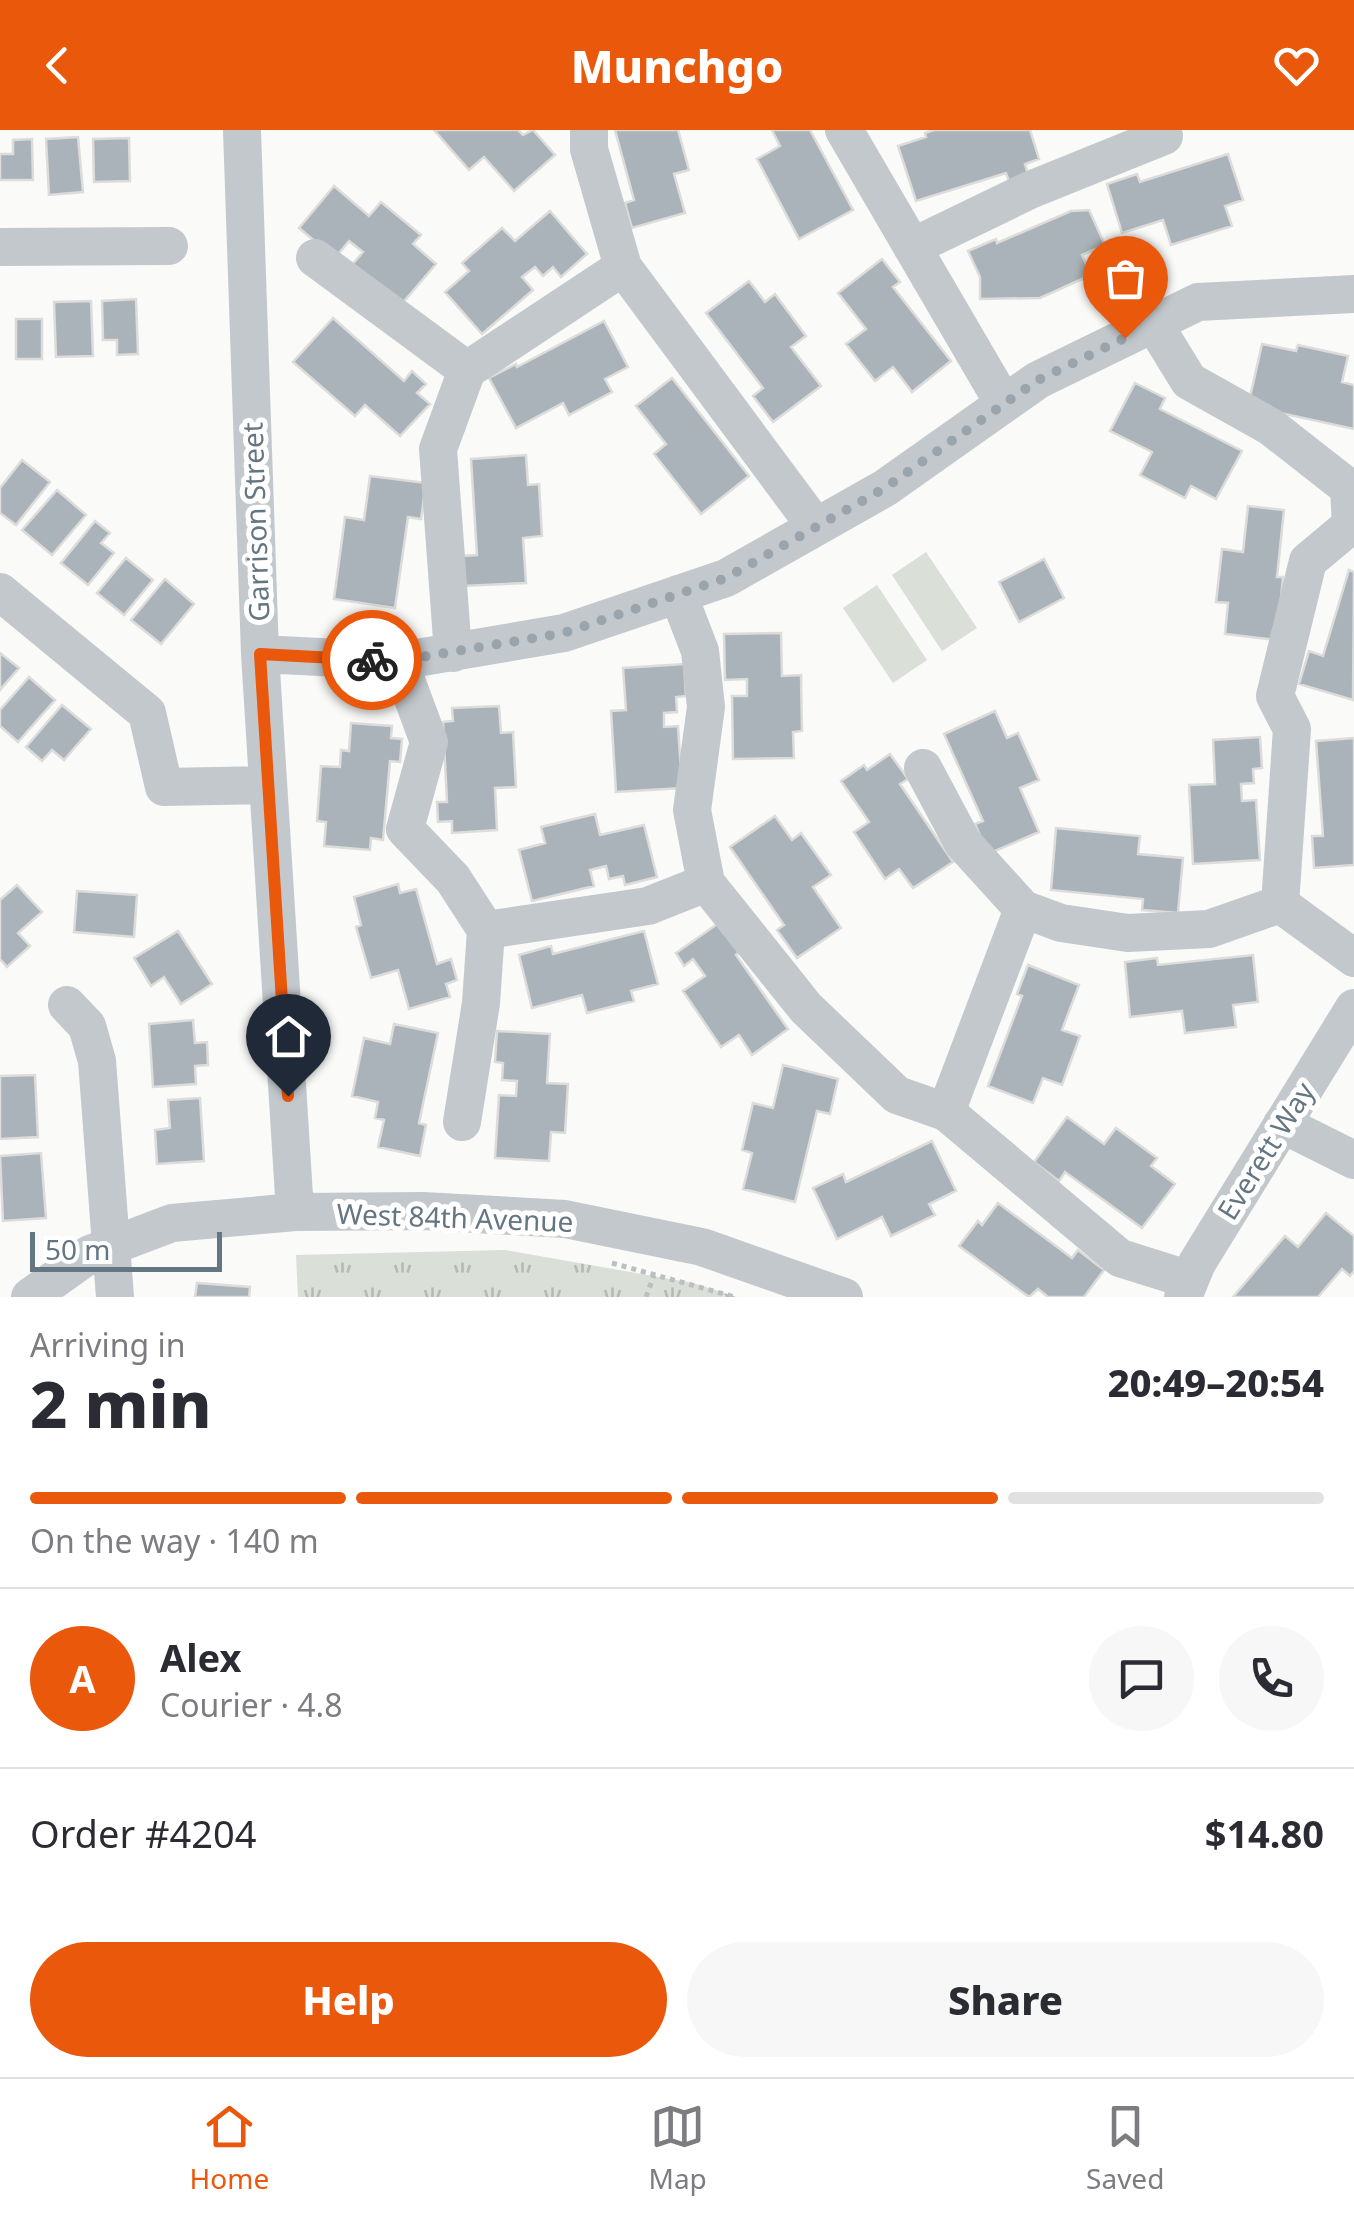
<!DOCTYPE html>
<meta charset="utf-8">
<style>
body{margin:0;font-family:"Noto Sans",sans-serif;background:#f7f7f7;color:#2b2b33;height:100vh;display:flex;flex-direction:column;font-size:38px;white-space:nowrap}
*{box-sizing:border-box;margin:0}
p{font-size:32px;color:#7c7c81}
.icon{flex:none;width:55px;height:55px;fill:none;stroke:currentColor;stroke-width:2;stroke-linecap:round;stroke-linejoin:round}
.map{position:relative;height:1167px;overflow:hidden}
.sheet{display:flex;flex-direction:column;background:#fff;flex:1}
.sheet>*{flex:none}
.scale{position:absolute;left:30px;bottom:25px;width:192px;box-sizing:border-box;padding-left:10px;border:5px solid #657683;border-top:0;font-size:28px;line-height:35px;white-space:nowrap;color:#657683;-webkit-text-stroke:8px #fff;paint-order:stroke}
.pin{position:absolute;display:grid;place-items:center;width:85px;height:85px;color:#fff;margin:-102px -42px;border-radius:50% 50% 50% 0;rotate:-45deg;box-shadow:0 0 10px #0007}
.pin .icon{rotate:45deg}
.courier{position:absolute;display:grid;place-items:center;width:100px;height:100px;margin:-50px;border:8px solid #ea580c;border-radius:50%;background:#fff;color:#222;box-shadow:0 2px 12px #0007}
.head em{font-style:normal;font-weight:800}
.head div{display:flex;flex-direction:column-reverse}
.head{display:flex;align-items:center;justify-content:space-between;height:170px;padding:0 30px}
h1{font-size:65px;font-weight:800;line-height:75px}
.bar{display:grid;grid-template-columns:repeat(4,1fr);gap:15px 10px;align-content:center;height:120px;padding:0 30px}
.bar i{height:12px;border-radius:8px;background:#e1e1e2}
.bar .on{background:#ea580c}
.bar p{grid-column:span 4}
.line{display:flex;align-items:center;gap:25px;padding:0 30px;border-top:2px solid #e1e1e2}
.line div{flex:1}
.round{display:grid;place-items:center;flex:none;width:105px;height:105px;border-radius:52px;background:#f7f7f7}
.cta{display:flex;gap:20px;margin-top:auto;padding:20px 30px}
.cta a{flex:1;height:115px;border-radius:60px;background:#ea580c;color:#fff;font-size:40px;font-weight:800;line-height:115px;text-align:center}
.cta a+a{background:#f7f7f7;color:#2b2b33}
header{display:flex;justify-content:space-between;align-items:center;height:130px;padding:0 30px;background:#ea580c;color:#fff;font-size:45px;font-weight:800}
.dock{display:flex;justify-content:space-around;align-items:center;height:140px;border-top:2px solid #e1e1e2;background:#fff;font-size:28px;color:#7c7c81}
.dock a{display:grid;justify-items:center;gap:5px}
.dock .on{color:#ea580c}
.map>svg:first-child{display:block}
.park{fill:url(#park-tufts)}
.garden{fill:#dadfd7}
.building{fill:#aab3b9;stroke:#dcdcda;stroke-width:2.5}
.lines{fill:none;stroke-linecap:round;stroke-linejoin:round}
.path{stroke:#bbbfc2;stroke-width:5;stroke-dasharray:5 5;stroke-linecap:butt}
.minor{stroke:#c3c8cc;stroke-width:38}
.done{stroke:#99a4ac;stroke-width:10;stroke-dasharray:0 18}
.route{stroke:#ea580c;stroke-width:12}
.labels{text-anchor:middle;stroke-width:10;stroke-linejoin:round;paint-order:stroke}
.street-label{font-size:28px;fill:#657683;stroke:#fff}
</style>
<header><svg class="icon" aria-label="back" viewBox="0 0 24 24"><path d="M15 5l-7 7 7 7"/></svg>Munchgo<svg class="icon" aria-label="heart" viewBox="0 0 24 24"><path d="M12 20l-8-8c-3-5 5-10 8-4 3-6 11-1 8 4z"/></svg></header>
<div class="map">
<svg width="1354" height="1167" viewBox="0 0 1354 1167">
<defs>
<pattern id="park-tufts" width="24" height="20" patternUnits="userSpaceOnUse" patternTransform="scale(2.5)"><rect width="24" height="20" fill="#dadfd7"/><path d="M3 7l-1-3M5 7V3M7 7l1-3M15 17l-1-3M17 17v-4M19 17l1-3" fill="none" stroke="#b4b9b4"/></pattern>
</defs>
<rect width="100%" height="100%" fill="#fafaf8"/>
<path class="park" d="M505,1120L693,1153L737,1167H298L296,1125Z"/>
<path class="garden" d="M926,422L977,498L942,521L892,445Z
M877,455L927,530L893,553L843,478Z"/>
<path class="building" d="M434,0H518L523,5L533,0L555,25L514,61L484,27L469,40Z
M615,0H678L689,40L674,44L685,83L632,98L625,73L634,70Z
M772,0H810L853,80L799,109L757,29L780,16Z
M934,0H1030L1039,29L1025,34L1028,45L1009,51L1006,43L916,71L898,16L926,7L925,3Z
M78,7L83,62L49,65L46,9Z
M129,8L130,51L94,52L93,9Z
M32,9L33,50H0V24H13V10Z
M1228,24L1243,70L1225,76L1232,96L1171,115L1163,90L1122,103L1107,54L1137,44L1140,52Z
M334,56L369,86L381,72L421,105L413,114L436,134L400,176L351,136L363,122L349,111L335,128L299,98Z
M1089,80L1105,115L1082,125L1091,145L1040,168L980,169V147L968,121L996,109L997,113L1071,81Z
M550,81L587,124L561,147L553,137L543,146L535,137L522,147L533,160L482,204L445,162L469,141L462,133L502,98L515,111Z
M882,129L900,152L893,157L951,231L912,262L893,237L875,251L846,214L866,199L838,163Z
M749,151L765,172L775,164L806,206L791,217L821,256L773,292L753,266L763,258L706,183Z
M136,169L138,224L117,225V210H103L102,171Z
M91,171L93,226L56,227L54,172Z
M333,188L404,251L412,241L426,254L417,263L430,274L400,306L365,275L355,286L293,232Z
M16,189H42V229H16Z
M604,191L628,237L605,249L612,262L569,285L563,273L516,298L489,248L516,234L517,237Z
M1262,214L1296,221L1298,215L1348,226L1342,252L1354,255V299L1248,276Z
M672,248L749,346L701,384L654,324L666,314L636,276Z
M1135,253L1165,268L1160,279L1242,321L1216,369L1191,356L1185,368L1140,345L1152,322L1110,301Z
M526,325L528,355L539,354L542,406L523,408L526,453L464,456L462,426L477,425L471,329Z
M22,330L50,352L16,395L0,383V358Z
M370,346L426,353L421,389L408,387L395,478L334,469L345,387L364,390Z
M57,360L86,385L52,425L22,400Z
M1248,376L1284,380L1277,447H1283L1277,510L1225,504L1228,473L1216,472L1222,419L1243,422Z
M95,391L110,403L101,413L114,423L88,455L61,433Z
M126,428L153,450L124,485L97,463Z
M1044,429L1064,468L1019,492L999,452Z
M1349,440L1354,442L1353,570L1299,554L1309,521L1323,526Z
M165,449L194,474L161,514L131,490Z
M781,503L782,546L801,545L802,601L793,602L794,628L733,629L732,566H747V549L725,550L724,504Z
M0,523L19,538L0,560Z
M684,534L686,566L676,567L677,582L664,583V597L678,596L682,658L616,662L611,581L626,580L623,538Z
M29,547L55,570L18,612L0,596V580Z
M62,575L91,599L64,630L52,620L42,631L26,617Z
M499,576L501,603L513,602L516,657L495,658L497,700L452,703V691L438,692L437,672H447L443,592L453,591L452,578Z
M995,581L1007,608L1018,603L1039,650L1020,658L1039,702L988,724L975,694L983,691L944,604Z
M351,593L392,596L391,608L402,609L400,632L390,631L383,710L371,708L370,720L324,716L326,692L317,691L321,636L340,637L341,620L349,621Z
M1260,607L1262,638L1253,639L1254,653L1241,654L1242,671L1256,670L1260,730L1193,734L1189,655L1215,654L1213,610Z
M1354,608V735L1314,738L1312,706H1323L1316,611Z
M890,624L908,649L900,654L953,732L913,758L899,739L885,749L854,702L869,692L841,651L864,635L867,640Z
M595,684L600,705L644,695L657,747L625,755L623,746L609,749L606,736L590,740L594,756L532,771L519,720L545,713L541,697Z
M775,686L792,710L801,703L831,745L813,757L841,798L797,828L777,800L784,795L730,717Z
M1056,698L1140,706L1138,724L1183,728L1178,783L1142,780L1143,769L1051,760Z
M398,754L400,763L416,759L437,834L451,829L457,850L446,854L450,867L409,879L398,840L371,848L356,797L361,795L354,767Z
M17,755L42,782L18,803L30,816L7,837L0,829V770Z
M77,761L137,765L134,807L74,802Z
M723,790L743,819L736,825L788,899L752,925L739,905L721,917L683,861L705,846L693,829L684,836L676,823Z
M178,801L212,854L181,874L164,847L151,856L134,828Z
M644,801L658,854L631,861L634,871L587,883L582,865L532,878L519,825L551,816L553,824Z
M1253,825L1258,872L1233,875L1236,897L1185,903L1182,881L1130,887L1125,832L1157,828L1158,835Z
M1028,835L1079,855L1062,900L1080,906L1062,955L1043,948L1033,973L988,956L1022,866L1017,864Z
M193,890L195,913L207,912L208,935L195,936L196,954L153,957L149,894Z
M394,894L438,903L419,993L426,995L420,1026L378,1017L384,990L375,988L378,972L352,966L364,908L390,914Z
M497,901L550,904L547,953L568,954L565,1003L551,1002L549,1031L495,1028L499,965L516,966L517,951L502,950L503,933L495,932Z
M783,935L838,949L830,984L817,981L795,1072L743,1059L752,1023L742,1020L753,973L773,978Z
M35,945L38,1007L0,1009V946Z
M200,968L204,1031L157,1034L155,1000L170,998L168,970Z
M1067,987L1104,1014L1116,998L1157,1028L1151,1036L1175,1054L1142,1098L1065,1042L1059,1051L1034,1032Z
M932,1011L956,1061L929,1074L935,1085L891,1106L882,1087L837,1109L813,1058L843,1044L846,1052Z
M41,1023L46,1088L3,1091L0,1026Z
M998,1073L1072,1128L1078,1120L1104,1140L1084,1167H1048L1038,1159L1029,1167L959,1116L978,1091L982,1095Z
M1326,1083L1354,1106V1141L1350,1146L1342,1139L1318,1167H1233L1285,1106L1298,1117Z
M197,1153L250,1157L249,1167H195Z"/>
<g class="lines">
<path class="path" d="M612,1133L735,1167
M646,1167L654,1145"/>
<path class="minor" d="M242,0L260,524L295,1082
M589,0V19L623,137L816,397
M844,0L1004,274
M0,117L169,116
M912,117L1030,60L1164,6
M315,128L467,240
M1154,194L1189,251L1271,297L1349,358L1351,395L1308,431L1275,566L1292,599L1280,774L1354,828
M0,462L147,583L164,657L268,655
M678,464L700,521L706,577L692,680L706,753L806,878L897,965L946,982L1120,1128L1190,1150
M453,523L438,319L467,240L623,137
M260,524L399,531L564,503L726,448L885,358L1038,250L1198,172L1354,164
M399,531L429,612L405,699L453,749L486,800L481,873L462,992
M923,638L963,713L1023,779L1061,793L1128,803L1209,799L1280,774
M486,800L648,776L706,753
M67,875L87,896L97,931L115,1167
M946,982L1023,779
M1282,994L1354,1030
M30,1167L90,1124L172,1093L295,1082L423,1081L565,1089L702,1117L844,1167
M1183,1167L1197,1133L1354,878"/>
</g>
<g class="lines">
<path class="done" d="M372,530L398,531L564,503L726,448L885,358L1038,250L1125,208"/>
<path class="route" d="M288,966L260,524L372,530"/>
</g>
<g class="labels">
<g class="street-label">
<text transform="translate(256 392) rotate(-92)" y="10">Garrison Street</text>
<text transform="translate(1266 1021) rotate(-58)" y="10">Everett Way</text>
<text transform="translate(455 1088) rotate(2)" y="10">West 84th Avenue</text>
</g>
</g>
</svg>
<div class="scale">50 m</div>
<div class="pin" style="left:1125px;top:208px;background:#ea580c"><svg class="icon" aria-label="bag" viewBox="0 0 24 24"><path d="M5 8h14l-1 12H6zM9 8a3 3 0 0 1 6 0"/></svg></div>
<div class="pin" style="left:288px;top:966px;background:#1f2937"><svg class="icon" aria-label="home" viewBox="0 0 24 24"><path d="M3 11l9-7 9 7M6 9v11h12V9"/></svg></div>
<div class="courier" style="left:372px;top:530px"><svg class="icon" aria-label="bike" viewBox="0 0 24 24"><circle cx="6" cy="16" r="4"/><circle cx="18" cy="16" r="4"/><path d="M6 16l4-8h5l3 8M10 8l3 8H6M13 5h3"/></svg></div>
</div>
<section class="sheet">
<div class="head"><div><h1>2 min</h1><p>Arriving in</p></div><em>20:49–20:54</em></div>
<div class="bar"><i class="on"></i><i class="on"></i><i class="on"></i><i></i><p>On the way · 140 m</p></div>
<div class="line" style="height:180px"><b class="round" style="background:#ea580c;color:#fff">A</b><div><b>Alex</b><p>Courier · 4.8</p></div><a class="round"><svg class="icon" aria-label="chat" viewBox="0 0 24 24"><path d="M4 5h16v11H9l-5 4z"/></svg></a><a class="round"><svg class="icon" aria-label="phone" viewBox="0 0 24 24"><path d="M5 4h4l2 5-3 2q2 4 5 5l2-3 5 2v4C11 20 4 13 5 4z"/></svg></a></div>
<div class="line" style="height:130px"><div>Order #4204</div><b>$14.80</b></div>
<div class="cta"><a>Help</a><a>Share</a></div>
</section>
<nav class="dock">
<a class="on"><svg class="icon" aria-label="home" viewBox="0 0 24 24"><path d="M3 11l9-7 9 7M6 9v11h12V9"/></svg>Home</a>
<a><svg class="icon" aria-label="map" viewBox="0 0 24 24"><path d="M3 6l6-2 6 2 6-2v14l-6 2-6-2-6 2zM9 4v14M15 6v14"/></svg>Map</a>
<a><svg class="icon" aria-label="saved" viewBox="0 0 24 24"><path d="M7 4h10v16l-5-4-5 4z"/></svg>Saved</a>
</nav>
